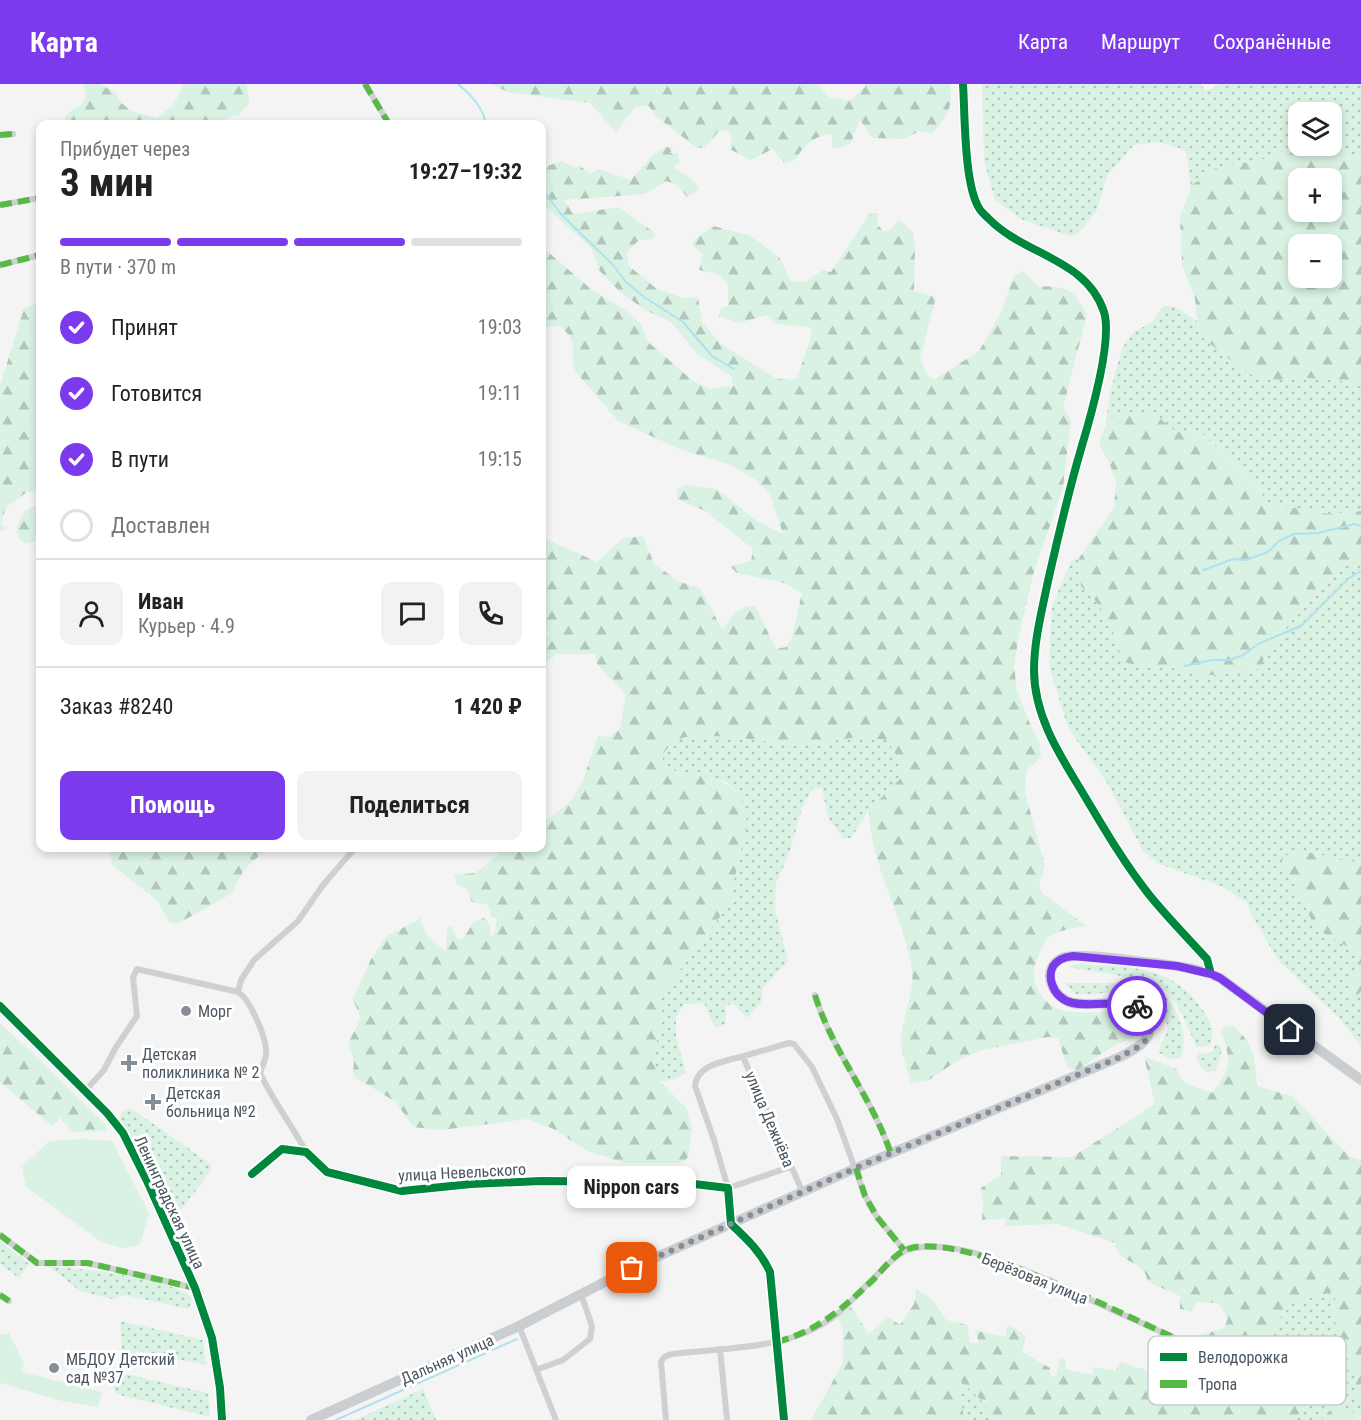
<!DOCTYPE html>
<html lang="ru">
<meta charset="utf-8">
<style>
body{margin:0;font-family:"Roboto Condensed",sans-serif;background:#f2f2f2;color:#222;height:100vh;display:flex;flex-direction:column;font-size:22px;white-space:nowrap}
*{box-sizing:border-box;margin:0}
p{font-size:20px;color:#767676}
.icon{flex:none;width:33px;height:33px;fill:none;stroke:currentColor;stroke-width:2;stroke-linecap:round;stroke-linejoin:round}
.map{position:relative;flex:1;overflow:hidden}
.panel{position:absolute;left:36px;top:36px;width:510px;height:732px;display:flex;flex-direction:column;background:#fff;border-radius:12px;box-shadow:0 3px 9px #0003}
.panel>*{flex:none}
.fabs{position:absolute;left:1288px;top:18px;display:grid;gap:12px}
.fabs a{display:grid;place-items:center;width:54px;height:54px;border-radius:12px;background:#fff;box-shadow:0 3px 9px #0003;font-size:30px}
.pin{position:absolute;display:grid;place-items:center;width:51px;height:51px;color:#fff;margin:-26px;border-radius:12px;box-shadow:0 3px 9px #0006}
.courier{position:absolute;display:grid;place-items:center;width:60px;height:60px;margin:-30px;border:4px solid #7c3aed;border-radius:50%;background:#fff;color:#222;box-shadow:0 2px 8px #0007}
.bubble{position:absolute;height:42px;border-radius:12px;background:#fff;box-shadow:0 3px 9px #0003;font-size:20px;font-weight:700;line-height:42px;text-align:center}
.summary em{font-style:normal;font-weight:700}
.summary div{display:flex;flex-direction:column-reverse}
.summary{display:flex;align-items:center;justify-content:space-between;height:102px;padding:0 24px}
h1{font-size:39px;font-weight:700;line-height:45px}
.bar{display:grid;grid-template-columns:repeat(4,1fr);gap:9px 6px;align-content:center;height:72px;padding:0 24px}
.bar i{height:8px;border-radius:4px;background:#e0e0e0}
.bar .current{background:#7c3aed}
.bar p{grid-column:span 4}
.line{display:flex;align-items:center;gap:15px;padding:0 24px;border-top:2px solid #e0e0e0}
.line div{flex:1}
.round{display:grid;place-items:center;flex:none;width:63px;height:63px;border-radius:12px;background:#f2f2f2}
ol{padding:0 24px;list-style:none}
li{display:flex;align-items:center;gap:18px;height:66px}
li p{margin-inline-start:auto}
li .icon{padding:6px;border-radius:50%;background:#7c3aed;color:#fff;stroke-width:4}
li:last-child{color:#767676}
li i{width:33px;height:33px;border:3px solid #e0e0e0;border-radius:50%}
.primary-button{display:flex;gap:12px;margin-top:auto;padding:12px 24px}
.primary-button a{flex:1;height:69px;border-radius:12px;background:#7c3aed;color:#fff;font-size:24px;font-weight:700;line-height:69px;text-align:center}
.primary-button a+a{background:#f2f2f2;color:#222}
header{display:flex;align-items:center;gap:36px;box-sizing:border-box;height:84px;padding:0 30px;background:#7c3aed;color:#fff}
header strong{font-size:28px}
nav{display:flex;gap:33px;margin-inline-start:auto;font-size:21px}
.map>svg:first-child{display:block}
.grass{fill:url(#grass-dots)}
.forest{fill:url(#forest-firs);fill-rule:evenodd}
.green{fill:#d9f2e3}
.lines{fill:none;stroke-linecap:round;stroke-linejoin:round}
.stream{stroke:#aee2f0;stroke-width:2}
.street{stroke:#ced0d2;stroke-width:6}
.secondary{stroke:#ced0d4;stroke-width:9}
.primary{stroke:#caced1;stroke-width:10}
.quiet{stroke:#58b947;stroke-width:6;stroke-dasharray:12 6;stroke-linecap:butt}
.cycleway-casing{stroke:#fff;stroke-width:11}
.cycleway{stroke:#00873e;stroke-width:8}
.done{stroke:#868d94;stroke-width:6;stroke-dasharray:0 10.8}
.route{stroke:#7c3aed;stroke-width:8}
.poi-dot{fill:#868d94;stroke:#fff;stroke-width:2}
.labels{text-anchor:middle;stroke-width:6;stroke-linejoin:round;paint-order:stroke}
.poi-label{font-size:16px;fill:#4a5661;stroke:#fff;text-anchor:start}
.street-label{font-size:16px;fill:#4a5661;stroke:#fff}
.key{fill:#fff;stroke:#c9ccd0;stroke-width:1.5}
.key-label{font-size:16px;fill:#4a5661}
</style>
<header>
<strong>Карта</strong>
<nav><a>Карта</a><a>Маршрут</a><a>Сохранённые</a></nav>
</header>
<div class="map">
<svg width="1361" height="1336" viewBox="0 0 1361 1336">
<defs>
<pattern id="grass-dots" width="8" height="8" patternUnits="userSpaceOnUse" patternTransform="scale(1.5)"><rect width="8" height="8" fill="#d9f2e3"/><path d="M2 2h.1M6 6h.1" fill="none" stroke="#b2c7bb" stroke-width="1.8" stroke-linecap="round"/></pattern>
<pattern id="forest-firs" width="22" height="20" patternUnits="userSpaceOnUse" patternTransform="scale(1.5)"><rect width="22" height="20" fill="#d9f2e3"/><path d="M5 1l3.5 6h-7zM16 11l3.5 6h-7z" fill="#b2c7bb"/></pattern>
</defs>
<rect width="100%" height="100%" fill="#f4f4f4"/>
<path class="grass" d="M982,0H1201L1205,7L1215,4L1218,0H1361V74L1353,72L1332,55V28H1299V60L1269,74L1216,84L1191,102L1186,67L1159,58L1134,61L1107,92L1097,126L1079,149L1070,152L1021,135L995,116L984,77Z
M1164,222L1176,223L1197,237L1198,242L1276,296L1307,294L1355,298L1361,303V427L1329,430L1267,419L1256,400L1202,350L1176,348L1156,331L1110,336L1106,339L1110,309L1122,264L1133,249L1153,237Z
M1079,474L1081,502L1094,515L1109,536L1124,578L1151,584L1165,582L1205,592L1259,585L1271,561L1334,488L1361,474V962L1340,935L1278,876L1254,835L1246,818L1221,802L1157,779L1143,767L1108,700L1068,644L1049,581L1052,522L1071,477Z
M728,652L800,662L857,653L887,656C896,669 901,681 900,695L869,726L851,754H843L828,734L822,704H813L802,724L790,767L776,799L775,825L788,877L763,904L761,919L747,934L733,919L726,922L725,940L715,944L704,919L684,920L676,933V953L686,989L673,996L660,997L654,978L656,960L663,935L660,912L728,822L736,707L725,697L664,685L662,671L673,658L685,653Z
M1076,880C1127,883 1173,879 1204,928C1211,939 1216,948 1210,961L1197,963C1188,945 1181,924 1168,909C1156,895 1090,887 1069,883Z
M1129,899C1140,901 1152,901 1161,909C1178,922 1190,955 1180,974L1170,975L1158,968L1168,945C1157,892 1115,912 1075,910L1065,899Z
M1218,960L1222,966L1216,986L1208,989L1200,982L1196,972L1200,968L1209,970L1213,967L1215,961Z
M127,1025H132L208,1078L211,1082L210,1088L175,1133L168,1131L120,1034L122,1028Z
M0,1157L29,1180L19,1194L0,1180Z
M50,1183C78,1183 174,1195 192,1214L189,1225L125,1211L112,1215L80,1207Z
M1336,1207L1334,1230L1339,1257L1354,1286L1356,1314L1361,1316V1334L1354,1329L1334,1321L1322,1336H1296L1307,1312L1289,1274L1281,1269L1273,1253L1276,1239L1293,1218Z
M120,1237L203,1256L206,1281L137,1267L133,1273L119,1271L122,1262Z
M117,1288L208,1309L210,1333L116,1310L113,1304Z
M957,1293L980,1315L997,1336H964Z
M423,1305L436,1336H355Z"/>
<path class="forest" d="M83,0H100L117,10L121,19L134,28L157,34L174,20L184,0H247L249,19L239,31L229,33L221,40H65C63,28 73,26 82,21L86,9Z
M491,0H817L829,13L850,17L865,3V0H950C953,23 948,32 933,49L920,47L903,55L873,54L860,36L850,60L836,65L832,62V50C814,51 804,62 794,77L784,79L773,65L750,76L730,65L732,52L726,46L718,48L705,64H697L656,32L648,21L635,24L616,48L590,19L508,8Z
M1332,55L1353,72L1361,74V303L1355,298L1307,294L1276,296L1248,290L1203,254L1198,242L1195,215L1182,180L1180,134L1191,102L1216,84L1269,74L1299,60L1332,62ZM1299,94H1332V128H1299ZM1299,160H1332V194H1299Z
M666,63H674L670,69H677L680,78L674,83C683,92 695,93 699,105L687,113L678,101L666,97L645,110L564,116L573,130L619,123L655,149L652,155L639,156L626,169L629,182L657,205L683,214L698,213L702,238L720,259L775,294L789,296L797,294L812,250L810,243L777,240L767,231L739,239L719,232L721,224L728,222V200L717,190L699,186L703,170L692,162L695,155L713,142L749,151L779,173L791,197L805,198L823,186L831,188L870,129H879L877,140L883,147H889L899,135L913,148L915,160L914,207L936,213L920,274L928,292L934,296L979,267L1002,227L1013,193L1023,187L1038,202C1066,203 1073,203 1087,230L1063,324L1071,335L1063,403L1034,488L1019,551L1014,582L1017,607L1033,647L1040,659L1041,673L1026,687L1025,708L1045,782L1039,800L1042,809L1086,842C1074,844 1052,846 1045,858C1037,873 1029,890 1038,906C1059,945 1101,917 1126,935C1131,939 1133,945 1135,951L1130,955L1113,962L1076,987L1067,983L1058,954L1048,953L983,966L958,976L929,996L911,999C908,985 900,968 901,954C903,934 915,904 912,886C904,831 870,782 869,726L900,695C901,681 896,668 887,656L857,653L800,662L728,652L685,653L673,658L662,671L664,685C703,693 745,690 747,740L728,822L660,912L663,935L656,960L655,978L660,997L687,1025L692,1044L688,1073L682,1079H625L587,1067L554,1045L527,1035L441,1046L413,1043L396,1018L356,994L353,989L354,978L348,959L361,934L353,915L371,875L387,852L420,835L427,852L446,868L447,843H452L457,855L462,856L474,838L484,834L490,840L491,853L495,849L497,834H492L487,820L472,818L467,805L457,800L454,791L475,789L498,771L501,764H542C542,752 546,750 544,738L569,719L582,699L598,652L610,653L620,644L626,611L597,580L596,570H556L542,582V550L546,552L549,549L542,544V453L597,478L623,454L643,452L654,480L680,498L700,504L722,545C734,532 736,522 755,522L776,565L786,563L792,553L802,509L785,499L737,489L730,482L751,477L753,465L705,427L677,415V405L687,401L717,405L757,437L783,450L770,411L756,396L731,381L682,366L618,337L576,288C567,267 582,259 559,242L542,243V163L592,206L625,226L641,240L647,257L693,297L711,305L733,302L731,292L697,270L671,238L645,226L620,208L599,186L592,165L542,119V84L561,77L573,83L580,82L590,90L599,85L631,96L654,70Z
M40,219V413L38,409L27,408L6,423L1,440L6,445L0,447V302L24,224Z
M1115,331H1156L1176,348L1201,350L1256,400L1267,419L1329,430L1361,427V474L1334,488L1271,561L1259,585L1205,592L1165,582L1151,584L1123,578L1109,536L1094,515L1081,502L1079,474L1114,424L1116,398L1109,378L1099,360C1103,349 1105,336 1115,331Z
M40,419V457L25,460C11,448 18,442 24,427Z
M110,764H267L244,786L231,810L177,840L169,838L157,816L112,781Z
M1298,766L1361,779V870L1316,845L1281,774Z
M1361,874V907L1354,916L1347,908Z
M0,939L28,965L106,1041L107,1047L73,1048L60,1034L52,1042L0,998Z
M1226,942H1233C1255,960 1255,976 1257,1002L1292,1012L1350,1073L1361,1076V1316L1356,1314L1354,1286L1339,1257L1334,1230L1336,1207L1293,1218L1276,1239L1273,1253L1281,1269L1303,1288L1307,1312L1296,1336H997L980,1315L958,1294L964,1336H811L843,1279V1248L838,1234L851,1223L869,1250L888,1233L900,1241L914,1220L916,1205C931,1213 938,1221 946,1236L967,1241L970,1259H979L975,1246L1005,1253L1008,1240L1026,1252L1022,1268L1050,1284V1291L1056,1293L1060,1274L1066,1276L1065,1285L1092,1291L1094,1283L1116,1287L1121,1278L1165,1293L1177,1269L1188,1254L1224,1244L1228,1234L1218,1219L1196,1218L1192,1228L1180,1225V1212L1148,1198C1143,1178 1135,1183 1122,1172C1118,1169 1117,1163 1115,1159L1058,1140L1005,1142L1006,1135L982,1136L983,1120L981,1104L1001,1091V1072L1072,1073L1155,1020L1144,972L1176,985L1185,999L1212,1009C1232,983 1231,976 1221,947Z
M1334,1321L1354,1329L1361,1336H1322Z"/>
<path class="green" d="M81,1055L112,1057L149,1129L140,1161L123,1164L103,1159L26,1103L22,1083L49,1057Z
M9,1249L24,1280L22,1288L102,1308L98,1323L62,1317L0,1299V1251Z"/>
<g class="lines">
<path class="stream" d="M458,0C471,11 483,23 486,40
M542,105L561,130L612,180L626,198L644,213L683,238L712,272L734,285
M1203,486L1233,475L1246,476L1268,468L1279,457L1294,450L1318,449L1355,440L1361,442
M1184,582L1212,576H1229L1243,571L1260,559L1301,542L1349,494L1361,487
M336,1336L517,1255"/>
<path class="street" d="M365,0L389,40
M0,51L13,50
M0,121L40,114
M0,181L40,171
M238,908L241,896L254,876L298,837L323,801L355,764
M815,911C832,967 872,1013 891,1070
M744,972C726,977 697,980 695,1002L714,1056L728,1104L790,1083
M84,1008L104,986L116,963L137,932L133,893L137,885L238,908C250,915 268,956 266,971C265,977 262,983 260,989C273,1017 292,1041 306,1068
M252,1090L282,1065L306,1068L327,1088L402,1107L471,1100L541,1097L677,1098L728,1104L731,1140C747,1155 761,1168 770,1188L784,1336
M803,1109L744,975V972L789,959L794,960L812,983L837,1035L865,1112L877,1133L904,1166
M0,1151L37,1179H88L195,1204
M0,1211L9,1217
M519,1242L556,1336
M720,1265L727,1336
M536,1286L563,1276L590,1255L592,1242L581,1210
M666,1336L661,1278C664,1270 673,1270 681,1269C736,1263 797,1265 841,1227C854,1215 894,1170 907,1166C958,1151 1035,1191 1080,1211C1112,1226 1144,1240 1175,1254"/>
<path class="secondary" d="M963,0C965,30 964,100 979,124C981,128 986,132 989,135C1024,171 1087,175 1104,228C1113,257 1090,335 1081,365C1068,409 1058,453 1048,497C1042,526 1034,557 1034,586C1034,631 1059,670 1081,706C1102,741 1122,776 1147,808C1165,831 1187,853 1207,875L1211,890
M0,922L107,1029L123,1049L148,1099L195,1204L212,1254L220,1304L222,1336"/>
<path class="primary" d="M311,1336L519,1242L632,1184L856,1084L1120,973C1133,966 1150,959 1150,942C1150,903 1088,928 1067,917C1058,912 1050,903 1050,892C1050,884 1055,877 1062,874C1078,868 1134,877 1154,879C1177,882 1199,884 1220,894L1361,996"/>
<path class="quiet" d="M365,0L389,40
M0,51L13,50
M0,121L40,114
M0,181L40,171
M815,911C832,967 872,1013 891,1070
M856,1084L865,1112L877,1133L904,1166
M0,1151L37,1179H88L195,1204
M0,1211L9,1217
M777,1258C820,1246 843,1224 875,1194C883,1185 894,1171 905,1166C956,1143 1123,1231 1175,1254"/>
<g class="cycleway-casing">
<path id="cycleway" d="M963,0C965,30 964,100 979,124C981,128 986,132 989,135C1024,171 1087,175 1104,228C1113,257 1090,335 1081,365C1068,409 1058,453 1048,497C1042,526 1034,557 1034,586C1034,631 1059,670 1081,706C1102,741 1122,776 1147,808C1165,831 1187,853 1207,875L1211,890
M0,922L107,1029L123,1049L148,1099L195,1204L212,1254L220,1304L222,1336
M252,1090L282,1065L306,1068L327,1088L402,1107L471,1100L541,1097L677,1098L728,1104L731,1140C747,1155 761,1168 770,1188L784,1336"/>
</g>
<use href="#cycleway" class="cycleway"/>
</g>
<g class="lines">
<path class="done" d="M632,1184L856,1084L1120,973C1127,969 1136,965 1142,960C1155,949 1151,929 1137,922"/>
<path class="route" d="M1137,922C1112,912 1063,935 1052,900C1050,894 1050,888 1053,882C1058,875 1065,873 1073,872L1177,882L1211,890L1220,894L1290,946"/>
</g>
<g class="poi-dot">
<circle cx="186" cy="927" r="6"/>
<path d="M126 970h6v6h6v6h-6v6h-6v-6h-6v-6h6z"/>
<path d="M150 1009h6v6h6v6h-6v6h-6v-6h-6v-6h6z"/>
<circle cx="54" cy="1284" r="6"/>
</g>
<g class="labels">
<g class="poi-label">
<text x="198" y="933">Морг</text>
<text x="142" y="976">Детская<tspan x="142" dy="18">поликлиника № 2</tspan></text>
<text x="166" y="1015">Детская<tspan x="166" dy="18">больница №2</tspan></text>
<text x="66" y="1281">МБДОУ Детский<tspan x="66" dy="18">сад №37</tspan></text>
</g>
<g class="street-label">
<text transform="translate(770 1035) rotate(67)" y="6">улица Дежнёва</text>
<text transform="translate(462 1088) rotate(-3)" y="6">улица Невельского</text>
<text transform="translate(170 1118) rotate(65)" y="6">Ленинградская улица</text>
<text transform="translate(1035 1194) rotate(22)" y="6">Берёзовая улица</text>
<text transform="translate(447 1275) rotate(-24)" y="6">Дальняя улица</text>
</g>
</g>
<rect x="1148" y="1252" width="198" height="69" rx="9" class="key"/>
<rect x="1160" y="1269" width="27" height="8" fill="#00873e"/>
<rect x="1160" y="1296" width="27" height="8" fill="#58b947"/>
<g class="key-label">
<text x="1198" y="1279">Велодорожка</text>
<text x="1198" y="1306">Тропа</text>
</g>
</svg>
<div class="fabs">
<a><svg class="icon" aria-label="layers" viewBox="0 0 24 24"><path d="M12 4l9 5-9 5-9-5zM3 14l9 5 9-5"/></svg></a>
<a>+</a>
<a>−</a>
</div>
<div class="pin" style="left:632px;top:1184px;background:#ea580c"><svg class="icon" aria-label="bag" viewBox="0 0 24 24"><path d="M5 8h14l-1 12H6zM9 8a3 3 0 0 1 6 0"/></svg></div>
<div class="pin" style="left:1290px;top:946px;background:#1f2937"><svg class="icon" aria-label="home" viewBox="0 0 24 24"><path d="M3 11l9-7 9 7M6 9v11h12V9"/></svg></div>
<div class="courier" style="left:1137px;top:922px"><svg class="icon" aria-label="bike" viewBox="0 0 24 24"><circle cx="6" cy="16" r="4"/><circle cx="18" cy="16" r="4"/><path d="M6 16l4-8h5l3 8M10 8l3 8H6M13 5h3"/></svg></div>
<div class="bubble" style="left:567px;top:1082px;width:129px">Nippon cars</div>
<section class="panel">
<div class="summary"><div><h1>3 мин</h1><p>Прибудет через</p></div><em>19:27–19:32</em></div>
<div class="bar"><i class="current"></i><i class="current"></i><i class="current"></i><i></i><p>В пути · 370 m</p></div>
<ol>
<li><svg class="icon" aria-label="check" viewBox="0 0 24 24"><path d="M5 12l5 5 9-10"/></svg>Принят<p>19:03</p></li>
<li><svg class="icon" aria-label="check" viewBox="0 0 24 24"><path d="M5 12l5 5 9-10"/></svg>Готовится<p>19:11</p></li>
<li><svg class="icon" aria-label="check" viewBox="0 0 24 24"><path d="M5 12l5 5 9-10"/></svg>В пути<p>19:15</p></li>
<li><i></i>Доставлен</li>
</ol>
<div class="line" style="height:108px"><a class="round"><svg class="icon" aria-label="person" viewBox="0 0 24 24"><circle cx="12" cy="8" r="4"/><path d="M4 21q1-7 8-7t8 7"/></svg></a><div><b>Иван</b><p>Курьер · 4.9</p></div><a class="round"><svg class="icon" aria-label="chat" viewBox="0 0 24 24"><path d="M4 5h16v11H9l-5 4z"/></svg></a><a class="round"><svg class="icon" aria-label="phone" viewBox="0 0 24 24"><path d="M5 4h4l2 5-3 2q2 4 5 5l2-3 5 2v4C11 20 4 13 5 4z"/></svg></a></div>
<div class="line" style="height:78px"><div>Заказ #8240</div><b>1 420 ₽</b></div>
<div class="primary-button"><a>Помощь</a><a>Поделиться</a></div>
</section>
</div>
